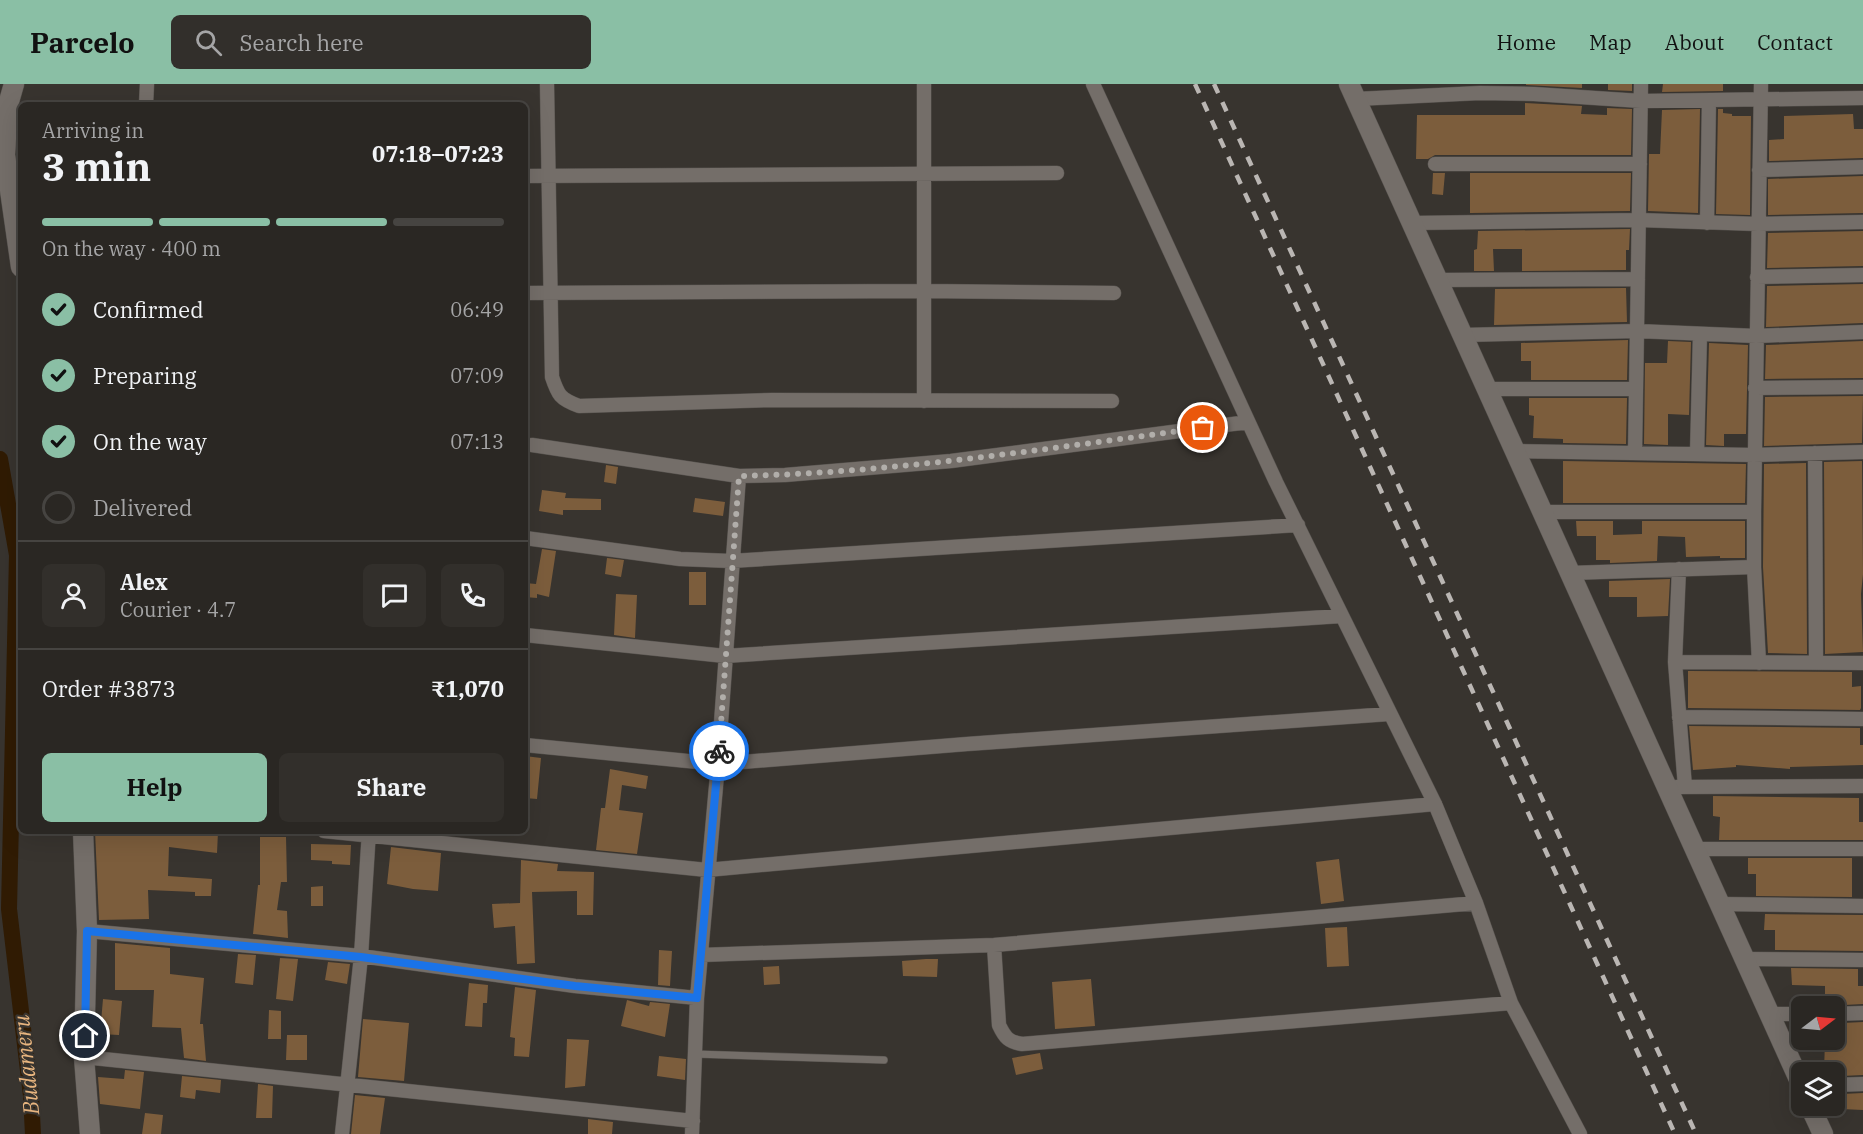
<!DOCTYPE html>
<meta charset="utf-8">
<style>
body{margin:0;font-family:"IBM Plex Serif",serif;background:#322f2b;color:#f1f3f6;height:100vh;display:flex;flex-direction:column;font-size:22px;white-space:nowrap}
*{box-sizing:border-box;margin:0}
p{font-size:20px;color:#a5a5a6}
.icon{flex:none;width:33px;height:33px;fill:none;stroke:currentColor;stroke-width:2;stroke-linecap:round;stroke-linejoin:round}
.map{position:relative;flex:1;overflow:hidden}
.sheet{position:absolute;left:18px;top:18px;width:510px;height:732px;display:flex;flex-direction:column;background:#2a2723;border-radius:9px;box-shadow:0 6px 24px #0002,0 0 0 2px #464441}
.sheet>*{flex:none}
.needle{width:39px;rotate:74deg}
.fabs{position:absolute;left:1791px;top:912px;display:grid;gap:12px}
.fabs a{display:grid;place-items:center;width:54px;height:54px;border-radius:9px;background:#2a2723;box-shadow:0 6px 24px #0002,0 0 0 2px #464441;font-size:30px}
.pin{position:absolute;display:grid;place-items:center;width:51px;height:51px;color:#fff;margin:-26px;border:3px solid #fff;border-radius:50%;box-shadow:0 2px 6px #0007}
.courier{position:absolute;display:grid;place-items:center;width:60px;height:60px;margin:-30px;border:4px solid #1a73e8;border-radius:50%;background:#fff;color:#222;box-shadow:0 2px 8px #0007}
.summary em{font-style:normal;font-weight:800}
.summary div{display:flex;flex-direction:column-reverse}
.summary{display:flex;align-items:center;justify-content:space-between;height:102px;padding:0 24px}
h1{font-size:39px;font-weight:800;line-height:45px}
.bar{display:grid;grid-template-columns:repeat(4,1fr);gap:9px 6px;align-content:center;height:72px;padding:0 24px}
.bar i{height:8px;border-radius:4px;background:#464441}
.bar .current{background:#8abfa5}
.bar p{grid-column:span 4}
.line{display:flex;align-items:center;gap:15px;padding:0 24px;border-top:2px solid #464441}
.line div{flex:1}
.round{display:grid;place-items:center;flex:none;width:63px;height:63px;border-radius:9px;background:#322f2b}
ol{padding:0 24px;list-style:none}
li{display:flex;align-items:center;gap:18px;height:66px}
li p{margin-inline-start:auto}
li .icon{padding:6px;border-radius:50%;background:#8abfa5;color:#111;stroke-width:4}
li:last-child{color:#a5a5a6}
li i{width:33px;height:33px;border:3px solid #464441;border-radius:50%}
.action{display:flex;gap:12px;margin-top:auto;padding:12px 24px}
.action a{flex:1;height:69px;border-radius:9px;background:#8abfa5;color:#111;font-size:24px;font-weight:800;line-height:69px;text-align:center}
.action a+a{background:#322f2b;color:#f1f3f6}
header{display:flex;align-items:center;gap:36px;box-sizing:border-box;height:84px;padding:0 30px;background:#8abfa5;color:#111}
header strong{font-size:28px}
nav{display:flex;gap:33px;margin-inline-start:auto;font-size:21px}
.search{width:420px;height:54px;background:#322f2b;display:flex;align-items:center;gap:15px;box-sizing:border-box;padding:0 21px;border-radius:9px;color:#a5a5a6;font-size:22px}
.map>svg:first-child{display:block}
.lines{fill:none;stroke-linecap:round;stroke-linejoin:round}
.canal{stroke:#301b03;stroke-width:16}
.building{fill:#7c5d3c}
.lane-casing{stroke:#56524e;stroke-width:8}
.street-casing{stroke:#56524e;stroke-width:15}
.secondary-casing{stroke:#56524e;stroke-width:21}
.lane{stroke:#746e69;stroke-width:7}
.street{stroke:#746e69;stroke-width:14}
.secondary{stroke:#746e69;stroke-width:20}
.rail{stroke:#bab6b3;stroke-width:4.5;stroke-dasharray:10 10;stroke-linecap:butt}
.done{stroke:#b1aeaa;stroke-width:6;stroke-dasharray:0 10.8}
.route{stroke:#1a73e8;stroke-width:8}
.labels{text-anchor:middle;stroke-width:4.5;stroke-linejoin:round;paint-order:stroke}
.water-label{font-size:22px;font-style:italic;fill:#e8b57f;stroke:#38342f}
</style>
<header>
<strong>Parcelo</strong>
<div class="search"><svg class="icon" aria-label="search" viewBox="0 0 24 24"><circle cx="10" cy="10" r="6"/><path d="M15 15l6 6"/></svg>Search here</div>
<nav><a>Home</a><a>Map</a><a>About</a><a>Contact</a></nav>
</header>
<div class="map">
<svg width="1863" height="1050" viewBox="0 0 1863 1050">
<rect width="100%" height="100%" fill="#38342f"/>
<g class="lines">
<path class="canal" d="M0,375L17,471L9,825L31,1012L33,1050"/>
</g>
<path class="building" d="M1526,0H1582V4L1526,1Z
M1608,0H1632V7L1608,6Z
M1663,0H1723V7L1662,8Z
M1525,19L1582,22L1581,30L1607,31V24L1632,25L1631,71H1435L1428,75H1416L1417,31H1525Z
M1700,25L1698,129L1648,127L1649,70H1660L1662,26Z
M1718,25H1723V29L1732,30V32H1751L1750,131L1716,130Z
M1853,30L1854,45H1863V74L1769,77V56L1784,55V32Z
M1433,89H1445L1443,111L1432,110Z
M1470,89H1631L1630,127L1470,129Z
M1863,92V129L1768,131V95Z
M1630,145L1629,166H1626V186L1522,187V165H1493L1494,187H1474V166L1477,165L1478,147Z
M1863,147V182L1767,184L1768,149Z
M1863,200V239L1766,243L1767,202Z
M1626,204L1627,238L1494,241L1495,205Z
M1628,256L1627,296H1531V277H1521V259Z
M1668,257L1691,258L1689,331L1668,330V361L1644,360L1645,279H1667Z
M1863,257V294L1765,295L1766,261Z
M1709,259L1748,261L1746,350H1724V362L1706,361Z
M1863,312L1862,359L1764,362L1765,313Z
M1529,314H1627L1626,360L1563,359V355L1533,354L1534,332L1529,331Z
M1563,377L1746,380L1745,419H1563Z
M1862,377L1863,490L1861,510L1863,568L1825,570L1824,378Z
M1806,379L1807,570L1768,569L1763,483L1764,380Z
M606,381L618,383L616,400L604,398Z
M542,406L566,409L565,414L601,415V426H563V431L539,427Z
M695,414L725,418L723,432L693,428Z
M1576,437H1613V451L1642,450V437H1745V474H1720V472L1686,473L1685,453L1658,452L1657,477L1610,479V476H1596V452H1577Z
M542,465L556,467L549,513L537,510V514L525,513V499L536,500Z
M607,474L624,476L621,493L605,490Z
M689,488H706V521H689Z
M1670,495L1668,532L1637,533V513H1609V497Z
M616,510L637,511L635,554L614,551Z
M1688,587L1852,588V603L1861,602V624L1860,626L1688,624Z
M1689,642L1860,644V661H1863V681L1790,683V685L1736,681V683L1693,686Z
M525,672L541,674L537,715L525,714Z
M610,685L648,692L646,705L622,701L619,726L643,729L637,770L596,766L601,724H605Z
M1713,712L1859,714V738H1863V756H1719L1720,733L1713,732Z
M95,747L218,748L217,769L169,763L168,792L212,795L211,812H195V808L148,806L149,835L99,836Z
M260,753H286L287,798H281L277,826L287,827L288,854L253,850L258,801H260Z
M311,760L351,761L350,781L332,780V777L311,776Z
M391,763L441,769L438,807L413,805L387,800Z
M1748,774H1852V813L1756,812V790H1748Z
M1339,775L1344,817L1321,820L1316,778Z
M521,776L558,780L557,787L594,788L593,831H577V807L532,808L535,879L517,880L515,842L494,844L492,820L520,819Z
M323,802V822H311V803Z
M1765,830L1863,831V867L1775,866V846H1764Z
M1347,843L1349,882L1327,883L1325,844Z
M115,859L170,864V890L204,894L200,940H203L206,977L184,974L181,944L152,943L154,906H115Z
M659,866L672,867L670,902L658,901Z
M238,870L256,871L253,901L235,899Z
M280,874L298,875L293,917L276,915Z
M926,875H938L937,893L903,892L902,877Z
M328,878L350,880L347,900L325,896Z
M779,882L780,900L764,901L763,883Z
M1791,884L1858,885V902H1863V920L1825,922V902L1792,901Z
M1091,895L1095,942L1055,945L1052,898Z
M469,899L488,901L487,919H483L482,943L465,942Z
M515,903L536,906L529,973L514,972L515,954L510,953Z
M103,915L122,917L119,951L100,950Z
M627,916L649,922L650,918L670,920L665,953L621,942Z
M269,926L281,927V955H268Z
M363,935L409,939L404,997L358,993Z
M1863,938V991L1842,992L1834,991V988H1824L1825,956H1843L1842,939Z
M287,951H307V976H286Z
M567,955L589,956L585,1002L565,1004Z
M1040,969L1043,985L1016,991L1012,974Z
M659,972L686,975L685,996L657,992Z
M125,986L144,988L140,1025L100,1020L98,993L124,995Z
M182,992L221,996L220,1009L196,1006L195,1015L180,1013Z
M258,1000L273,1002L272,1034H256Z
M1863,1009V1026L1841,1025L1842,1010Z
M355,1011L385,1014L380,1050H351Z
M145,1029L163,1031L161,1050H142Z
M588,1035L613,1038L612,1050H588Z"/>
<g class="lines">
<g class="lane-casing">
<path id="lane" d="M695,970L884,976"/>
</g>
<g class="street-casing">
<path id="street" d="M547,0L552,293C558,311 560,315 579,322L772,316L1112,317
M924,0V317
M1093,0L1276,398L1435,720L1476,819L1511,919L1580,1050
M1356,15L1480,9L1534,10L1641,17L1863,14
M146,21L147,0
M1435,80H1640
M1759,86L1863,83
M525,92L1057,89
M1412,139L1639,136L1758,140L1863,138
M1707,139L1709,17
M1757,193L1863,191
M1438,196L1638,195
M525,209L923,207L1114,209
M1463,251L1637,247L1756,252L1863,248
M1755,304L1863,303
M1487,305H1636
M532,361L739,392L785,391L951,377L1248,338
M1515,367L1754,371L1863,368
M1635,369L1641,0
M1815,369L1816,578
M1697,370L1700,250
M739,392L718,680L967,660L1389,630
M1542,428H1754
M525,454L680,475L731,477L1298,441
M1679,485L1675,578L1685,703
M1570,489L1754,483
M525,551L725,572L1341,532
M1675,578L1863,579
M1759,579L1754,483V428L1761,0
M1679,633L1863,635
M525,661L718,680L697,914L692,1050
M1676,703L1863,702
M324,747L707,786L1435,720
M1694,765H1863
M1719,820L1863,822
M87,847L361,872L575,902L697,914
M994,861L999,941C1005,954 1009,958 1022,960L1511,919
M701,871L994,861L1476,819
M1744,875L1863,876
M1769,930H1802
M1834,930L1863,929
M84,973L693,1037
M1834,1001L1863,1000
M342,1050L361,872L369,747"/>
</g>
<g class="secondary-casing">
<path id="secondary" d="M14,0L8,21L5,71L21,183
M1349,0L1802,1002
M83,747L87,847L84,973L90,1050
M1810,1022L1823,1050"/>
</g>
<use href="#lane" class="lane"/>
<use href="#street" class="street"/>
<use href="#secondary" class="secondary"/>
<path class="rail" d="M1195,0L1675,1050
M1214,0L1696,1050"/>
</g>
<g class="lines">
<path class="done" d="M719,667L739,392C894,389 1049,364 1203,344"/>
<path class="route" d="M85,952L87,847L361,873L575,902L697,914L719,667"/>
</g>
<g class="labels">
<g class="water-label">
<text transform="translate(26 981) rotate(-96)" y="8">Budameru</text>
</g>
</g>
</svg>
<div class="fabs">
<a><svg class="needle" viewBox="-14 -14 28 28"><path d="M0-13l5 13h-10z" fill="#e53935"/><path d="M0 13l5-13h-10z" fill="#a5a5a6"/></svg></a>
<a><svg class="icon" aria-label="layers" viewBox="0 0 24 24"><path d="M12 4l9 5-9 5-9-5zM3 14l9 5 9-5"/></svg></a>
</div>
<div class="pin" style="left:1203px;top:344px;background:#ea580c"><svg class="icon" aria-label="bag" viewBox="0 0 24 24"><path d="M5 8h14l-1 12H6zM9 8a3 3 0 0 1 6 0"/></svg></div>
<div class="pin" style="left:85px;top:952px;background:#1f2937"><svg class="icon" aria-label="home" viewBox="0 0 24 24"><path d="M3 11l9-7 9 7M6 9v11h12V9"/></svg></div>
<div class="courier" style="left:719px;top:667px"><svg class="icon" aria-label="bike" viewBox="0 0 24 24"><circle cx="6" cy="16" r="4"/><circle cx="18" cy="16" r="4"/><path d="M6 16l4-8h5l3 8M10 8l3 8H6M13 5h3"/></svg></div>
<section class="sheet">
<div class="summary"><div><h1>3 min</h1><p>Arriving in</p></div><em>07:18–07:23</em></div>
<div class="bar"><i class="current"></i><i class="current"></i><i class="current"></i><i></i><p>On the way · 400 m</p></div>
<ol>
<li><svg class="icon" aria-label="check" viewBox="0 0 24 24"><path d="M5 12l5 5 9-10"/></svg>Confirmed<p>06:49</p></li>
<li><svg class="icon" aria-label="check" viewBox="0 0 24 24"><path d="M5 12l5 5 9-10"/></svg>Preparing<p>07:09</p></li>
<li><svg class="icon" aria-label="check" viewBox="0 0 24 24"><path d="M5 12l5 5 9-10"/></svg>On the way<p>07:13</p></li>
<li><i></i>Delivered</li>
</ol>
<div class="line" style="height:108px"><a class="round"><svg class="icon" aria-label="person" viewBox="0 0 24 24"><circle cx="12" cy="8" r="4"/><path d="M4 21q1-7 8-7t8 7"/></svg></a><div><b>Alex</b><p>Courier · 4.7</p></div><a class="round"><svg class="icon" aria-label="chat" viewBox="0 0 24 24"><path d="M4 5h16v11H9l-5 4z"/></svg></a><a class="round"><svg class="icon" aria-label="phone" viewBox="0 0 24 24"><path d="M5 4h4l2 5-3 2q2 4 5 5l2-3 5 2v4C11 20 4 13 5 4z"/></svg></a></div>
<div class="line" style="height:78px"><div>Order #3873</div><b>₹1,070</b></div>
<div class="action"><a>Help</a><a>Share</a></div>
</section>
</div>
